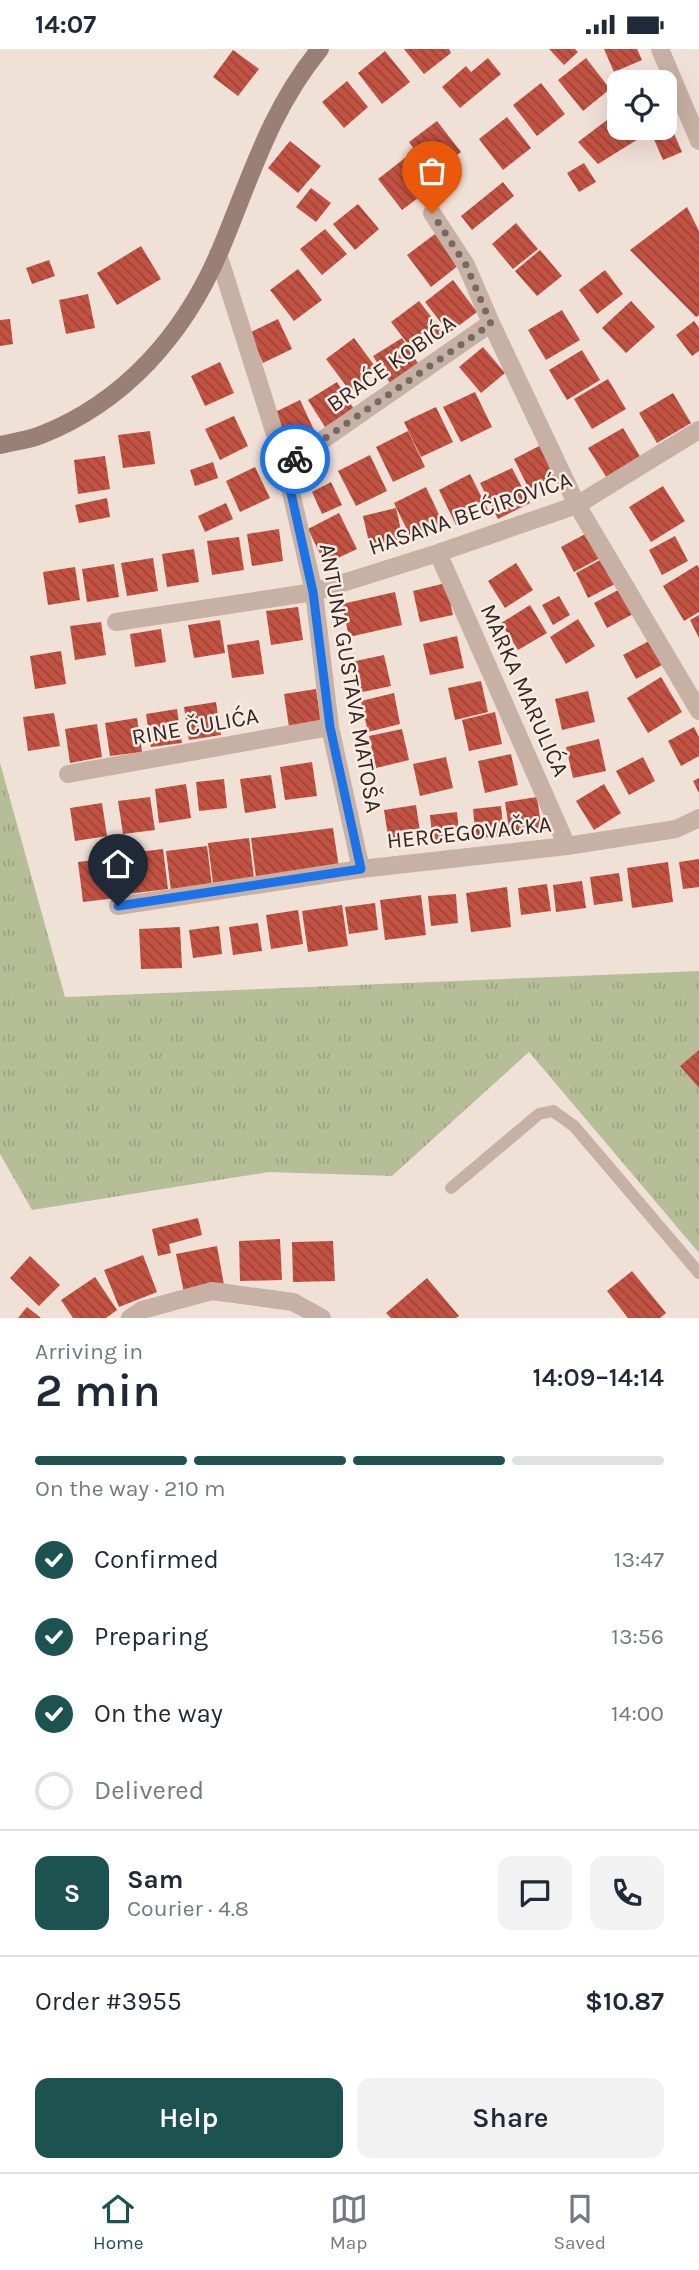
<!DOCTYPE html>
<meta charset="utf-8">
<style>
body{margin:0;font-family:Karla,sans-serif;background:#f2f2f3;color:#1f2937;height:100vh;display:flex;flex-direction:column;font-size:26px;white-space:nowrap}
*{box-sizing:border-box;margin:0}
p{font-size:23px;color:#747a83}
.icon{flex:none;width:38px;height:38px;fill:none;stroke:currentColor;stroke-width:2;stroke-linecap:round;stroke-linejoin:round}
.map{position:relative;height:1269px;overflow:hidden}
.panel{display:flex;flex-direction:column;background:#fff;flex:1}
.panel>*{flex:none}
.controls{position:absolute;left:607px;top:21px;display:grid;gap:14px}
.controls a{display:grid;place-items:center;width:70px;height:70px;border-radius:14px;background:#fff;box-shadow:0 7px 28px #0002;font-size:35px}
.pin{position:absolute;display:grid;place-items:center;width:60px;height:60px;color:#fff;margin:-72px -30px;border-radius:50% 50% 50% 0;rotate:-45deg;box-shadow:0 0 7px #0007}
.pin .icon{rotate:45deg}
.courier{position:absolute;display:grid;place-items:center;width:70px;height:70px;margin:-35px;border:5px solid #1a73e8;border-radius:50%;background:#fff;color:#222;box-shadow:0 2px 9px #0007}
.overview em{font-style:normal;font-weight:600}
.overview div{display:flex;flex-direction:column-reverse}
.overview{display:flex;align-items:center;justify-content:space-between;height:119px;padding:0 35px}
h1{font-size:46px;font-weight:600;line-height:52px}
.bar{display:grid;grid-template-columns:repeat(4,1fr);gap:10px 7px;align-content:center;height:84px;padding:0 35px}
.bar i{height:9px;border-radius:5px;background:#e0e1e3}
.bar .selected{background:#1c5250}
.bar p{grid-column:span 4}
.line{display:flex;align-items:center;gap:18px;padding:0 35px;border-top:2px solid #e0e1e3}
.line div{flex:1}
.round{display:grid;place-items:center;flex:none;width:74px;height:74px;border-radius:14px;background:#f2f2f3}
ol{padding:0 35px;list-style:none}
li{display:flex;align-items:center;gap:21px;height:77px}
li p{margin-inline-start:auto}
li .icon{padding:7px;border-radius:50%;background:#1c5250;color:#fff;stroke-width:4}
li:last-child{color:#747a83}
li i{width:38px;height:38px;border:4px solid #e0e1e3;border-radius:50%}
.action{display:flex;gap:14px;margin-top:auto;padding:14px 35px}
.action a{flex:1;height:80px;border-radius:14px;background:#1c5250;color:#fff;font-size:28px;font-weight:600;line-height:80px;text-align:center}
.action a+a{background:#f2f2f3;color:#1f2937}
.status{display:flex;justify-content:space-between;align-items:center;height:49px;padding:0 35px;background:#fff;direction:ltr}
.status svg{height:19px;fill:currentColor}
.tabs{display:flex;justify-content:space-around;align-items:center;height:98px;border-top:2px solid #e0e1e3;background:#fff;font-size:19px;color:#747a83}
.tabs a{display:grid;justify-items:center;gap:4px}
.tabs .selected{color:#1c5250}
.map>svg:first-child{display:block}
.grass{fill:url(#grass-tufts)}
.building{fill:url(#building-back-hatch)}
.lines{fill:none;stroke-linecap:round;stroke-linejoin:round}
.lane{stroke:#c7b0a4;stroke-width:12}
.street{stroke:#c7b0a4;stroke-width:18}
.secondary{stroke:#9a7f75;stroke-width:18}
.done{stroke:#756963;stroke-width:7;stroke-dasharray:0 12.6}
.route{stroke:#1a73e8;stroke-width:9}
.labels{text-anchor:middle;stroke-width:5;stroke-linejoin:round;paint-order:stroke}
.street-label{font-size:23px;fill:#332825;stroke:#f8ece3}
</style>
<div class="status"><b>14:07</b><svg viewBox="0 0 49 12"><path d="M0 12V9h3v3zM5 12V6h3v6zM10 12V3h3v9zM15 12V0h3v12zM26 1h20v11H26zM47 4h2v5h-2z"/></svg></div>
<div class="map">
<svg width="699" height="1269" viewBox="0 0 699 1269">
<defs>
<pattern id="grass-tufts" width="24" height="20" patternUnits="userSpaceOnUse" patternTransform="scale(1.75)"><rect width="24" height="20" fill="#b6be98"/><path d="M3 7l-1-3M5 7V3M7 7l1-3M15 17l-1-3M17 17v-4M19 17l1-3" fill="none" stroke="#9da383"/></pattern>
<pattern id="building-back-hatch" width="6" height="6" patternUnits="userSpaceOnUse" patternTransform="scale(1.75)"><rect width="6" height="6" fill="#c25242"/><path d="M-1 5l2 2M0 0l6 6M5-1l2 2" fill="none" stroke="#9e4437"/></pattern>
</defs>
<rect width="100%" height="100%" fill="#f0e1d7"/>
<path class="grass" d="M0,714L65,948L699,922V1204L529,1003L392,1127L269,1123L32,1161L0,1105Z"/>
<path class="building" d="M404,0H449L451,4L424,25Z
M549,0H575L578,3L564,16Z
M604,0H637L642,11L614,23Z
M233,1L259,20L238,47L213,28Z
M385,2L410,33L382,55L358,24Z
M488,9L501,25L460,59L442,38L466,17L471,23Z
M586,9L610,40L583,62L558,31Z
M347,32L368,58L344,79L322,53Z
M541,34L565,65L537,87L513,56Z
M665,64L682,103L663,111L649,79H665Z
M620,66V79H643L648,84L598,115L578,93L607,71Z
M507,68L531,99L503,121L479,90Z
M437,72L461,103L433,125L409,93Z
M290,92L321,117L298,144L268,119Z
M405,109L430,140L402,161L378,130Z
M584,114L596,133L579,143L567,124Z
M503,133L514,147L472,181L461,167Z
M311,139L331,154L316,173L296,158Z
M358,155L379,180L355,201L333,175Z
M687,158L699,182V266L696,268L630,201Z
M516,174L538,200L513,220L492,195Z
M325,180L347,205L322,226L300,200Z
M435,185L459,216L431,238L407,206Z
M141,197L161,230L117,256L97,224Z
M540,201L562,227L537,247L515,222Z
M49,211L55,227L32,235L26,219Z
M298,220L322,251L294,272L270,241Z
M605,221L623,245L597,265L579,241Z
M453,231L477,263L449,284L425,253Z
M88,245L95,279L66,285L59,251Z
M419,252L443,283L415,304L391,273Z
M631,252L655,278L626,304L602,279Z
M562,261L580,291L546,311L528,281Z
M10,270L13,295L0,297V271Z
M278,270L292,300L263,314L249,284Z
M694,272L699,279V302L692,307L676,286Z
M354,289L377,320L350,342L326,310Z
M402,289L419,316L390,334L373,307Z
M483,298L505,324L481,344L459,318Z
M582,301L600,331L567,351L549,321Z
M220,313L234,344L205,357L191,327Z
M608,330L626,360L592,380L574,350Z
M337,333L354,360L325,378L308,351Z
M475,343L492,378L461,393L443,358Z
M673,344L691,374L657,394L639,364Z
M300,351L314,381L285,395L271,365Z
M436,358L453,393L421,408L404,373Z
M234,367L248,397L220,411L205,380Z
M623,379L641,409L607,429L588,399Z
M150,382L155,415L123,419L118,386Z
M408,382L425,418L393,433L376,398Z
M543,395L558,425L529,440L514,410Z
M370,406L387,442L356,457L338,422Z
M105,407L110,440L78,445L74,411Z
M213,413L218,429L195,437L190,421Z
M255,418L270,449L240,463L226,432Z
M512,419L530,454L498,470L480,434Z
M470,425L488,461L456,476L439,441Z
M331,433L342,456L322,465L312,443Z
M663,437L685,472L651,493L629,458Z
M426,438L443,474L411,489L394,454Z
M107,449L110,468L79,474L75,456Z
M226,454L233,470L205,483L198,467Z
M396,459L403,490L370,498L363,467Z
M339,464L357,500L325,515L308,480Z
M279,480L283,512L252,517L247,485Z
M587,484L600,509L574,523L561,498Z
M675,487L688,512L662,526L649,501Z
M239,488L244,521L212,526L207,492Z
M194,500L199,533L167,538L162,505Z
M153,509L158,542L127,547L121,514Z
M602,510L615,535L588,549L576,524Z
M516,514L533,541L505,559L488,532Z
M114,515L119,548L87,553L82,520Z
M697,516L699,519V563L684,572L663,537Z
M75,518L80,551L48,556L43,523Z
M446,534L453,566L420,573L413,542Z
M620,540L633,565L607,579L594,554Z
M395,543L402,576L349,588L342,555Z
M559,547L570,566L553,576L542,556Z
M530,556L547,584L518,601L501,574Z
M298,558L303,591L271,596L266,562Z
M699,566V589L690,571Z
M578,570L595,597L566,615L550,588Z
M220,571L225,604L194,609L188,576Z
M101,573L106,606L75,611L70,577Z
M161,580L166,613L135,618L130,585Z
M457,587L464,619L430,626L423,595Z
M259,591L264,625L232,629L227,596Z
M649,592L662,616L636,630L623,606Z
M61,602L66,635L35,640L30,607Z
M384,606L391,637L358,644L351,613Z
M661,628L682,663L648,684L627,649Z
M481,632L488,663L455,671L448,639Z
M316,640L321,673L289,678L284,645Z
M588,642L595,673L562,681L555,650Z
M394,644L400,675L368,683L361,652Z
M216,653L221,686L189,691L184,658Z
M177,660L182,694L151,698L146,665Z
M495,663L502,695L469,702L462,671Z
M54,664L60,697L28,702L23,668Z
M137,669L142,703L110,707L105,674Z
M97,675L102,708L70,714L65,680Z
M694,678L699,688V707L681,717L668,692Z
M402,680L409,711L376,719L369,687Z
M599,690L606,722L573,729L566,698Z
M511,705L518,736L485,744L478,712Z
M446,708L453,739L420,747L413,715Z
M643,708L655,732L629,746L616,722Z
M312,713L317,747L285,751L280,718Z
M271,726L276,759L245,764L240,730Z
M699,729V744L693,732Z
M224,730L227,759L199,762L196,733Z
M186,735L191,769L159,774L155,740Z
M604,735L621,764L594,781L576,752Z
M150,748L155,781L123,785L118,752Z
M537,748L542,782L510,786L505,753Z
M102,754L107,787L75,792L70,759Z
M416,756L421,789L389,794L384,761Z
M501,757L504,787L476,789L473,760Z
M457,763L460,792L433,795L430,766Z
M333,779L339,819L256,829L251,789Z
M249,789L254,829L213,834L208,794Z
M207,797L212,837L171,842L166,802Z
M163,800L168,840L127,845L122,805Z
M119,808L124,848L83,853L78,813Z
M699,810V838L683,840L679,813Z
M668,813L673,853L632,859L627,819Z
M619,824L623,852L594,856L590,828Z
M582,832L586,859L556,863L553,836Z
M547,835L551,862L521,866L518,839Z
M507,838L511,878L471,883L466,844Z
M456,845L458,874L431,877L428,847Z
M421,846L426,886L385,891L380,851Z
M375,854L378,881L349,885L345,858Z
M342,856L348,897L308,903L302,862Z
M298,861L303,895L271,900L266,866Z
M258,874L262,902L233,906L229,878Z
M219,877L222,905L193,909L189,881Z
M180,878L182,919L141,920L139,880Z
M699,1001V1039L680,1017Z
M198,1169L202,1186L169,1195L171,1204L158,1207L152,1180Z
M280,1190L282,1231L240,1232L239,1192Z
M333,1192L335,1232L293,1233L292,1193Z
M217,1197L224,1236L184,1244L176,1205Z
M143,1206L157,1243L119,1258L104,1221Z
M30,1207L60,1236L39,1257L10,1229Z
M632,1222L666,1264L660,1269H628L607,1242Z
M95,1228L117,1261L106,1269H73L61,1251Z
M427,1229L459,1267L456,1269H391L386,1264Z
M27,1258L41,1269H18Z"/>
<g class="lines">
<path class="lane" d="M451,1139L539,1065L553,1062L574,1077L699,1224"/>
<path class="street" d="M660,0L699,92
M432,164L466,216L491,274L577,456L699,662
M218,205L285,417L314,543L330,678L361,820
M285,417L491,274
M438,504L567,797
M116,573L314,543L438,504L577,456L699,381
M68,725L330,678
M118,857L361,820L567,797L676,780L699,769
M130,1269L142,1261L212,1242L293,1253L322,1269"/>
<path class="secondary" d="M0,396C13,393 28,391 41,386C125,353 184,285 219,204C250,131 269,62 320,0"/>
</g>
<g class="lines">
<path class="done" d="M295,410L491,275L466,216L432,164"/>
<path class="route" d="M118,857L361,820L330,678L313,543L285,417L295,410"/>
</g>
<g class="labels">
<g class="street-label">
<text transform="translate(391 314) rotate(-35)" y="8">BRAĆE KOBIĆA</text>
<text transform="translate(470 464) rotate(-19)" y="8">HASANA BEĆIROVIĆA</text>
<text transform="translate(351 629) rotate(80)" y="8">ANTUNA GUSTAVA MATOŠA</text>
<text transform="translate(525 641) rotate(66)" y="8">MARKA MARULIĆA</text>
<text transform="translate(195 677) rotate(-10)" y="8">RINE ČULIĆA</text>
<text transform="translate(469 783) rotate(-6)" y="8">HERCEGOVAČKA</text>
</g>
</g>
</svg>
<div class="controls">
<a><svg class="icon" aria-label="locate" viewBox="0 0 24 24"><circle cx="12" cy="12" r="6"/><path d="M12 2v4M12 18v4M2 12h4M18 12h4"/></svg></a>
</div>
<div class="pin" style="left:432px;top:164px;background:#ea580c"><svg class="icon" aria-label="bag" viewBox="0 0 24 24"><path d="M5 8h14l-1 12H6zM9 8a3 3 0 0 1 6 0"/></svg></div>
<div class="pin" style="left:118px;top:857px;background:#1f2937"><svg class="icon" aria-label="home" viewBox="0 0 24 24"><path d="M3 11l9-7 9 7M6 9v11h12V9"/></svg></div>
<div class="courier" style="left:295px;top:410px"><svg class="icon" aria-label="bike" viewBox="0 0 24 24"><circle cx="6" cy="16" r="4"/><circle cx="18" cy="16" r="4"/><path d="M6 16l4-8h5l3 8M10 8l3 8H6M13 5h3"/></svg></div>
</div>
<section class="panel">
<div class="overview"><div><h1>2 min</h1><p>Arriving in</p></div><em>14:09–14:14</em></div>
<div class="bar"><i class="selected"></i><i class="selected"></i><i class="selected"></i><i></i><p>On the way · 210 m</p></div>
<ol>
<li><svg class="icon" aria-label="check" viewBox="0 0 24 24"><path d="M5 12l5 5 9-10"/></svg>Confirmed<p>13:47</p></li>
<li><svg class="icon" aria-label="check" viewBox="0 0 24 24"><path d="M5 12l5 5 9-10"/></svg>Preparing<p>13:56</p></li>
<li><svg class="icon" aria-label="check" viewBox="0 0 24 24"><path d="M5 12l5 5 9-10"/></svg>On the way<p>14:00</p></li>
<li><i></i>Delivered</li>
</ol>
<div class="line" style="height:126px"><b class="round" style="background:#1c5250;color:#fff">S</b><div><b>Sam</b><p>Courier · 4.8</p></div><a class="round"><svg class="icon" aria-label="chat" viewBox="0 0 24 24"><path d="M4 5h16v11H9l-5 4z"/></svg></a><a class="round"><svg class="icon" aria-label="phone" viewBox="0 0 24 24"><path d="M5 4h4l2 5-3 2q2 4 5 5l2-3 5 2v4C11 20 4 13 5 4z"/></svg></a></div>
<div class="line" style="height:91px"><div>Order #3955</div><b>$10.87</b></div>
<div class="action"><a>Help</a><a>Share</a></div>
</section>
<nav class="tabs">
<a class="selected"><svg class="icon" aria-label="home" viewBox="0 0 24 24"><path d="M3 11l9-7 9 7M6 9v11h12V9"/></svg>Home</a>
<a><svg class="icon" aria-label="map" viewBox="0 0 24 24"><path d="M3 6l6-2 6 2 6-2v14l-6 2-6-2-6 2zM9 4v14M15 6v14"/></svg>Map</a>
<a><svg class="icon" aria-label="saved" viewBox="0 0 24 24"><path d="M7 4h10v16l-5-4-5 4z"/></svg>Saved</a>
</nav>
